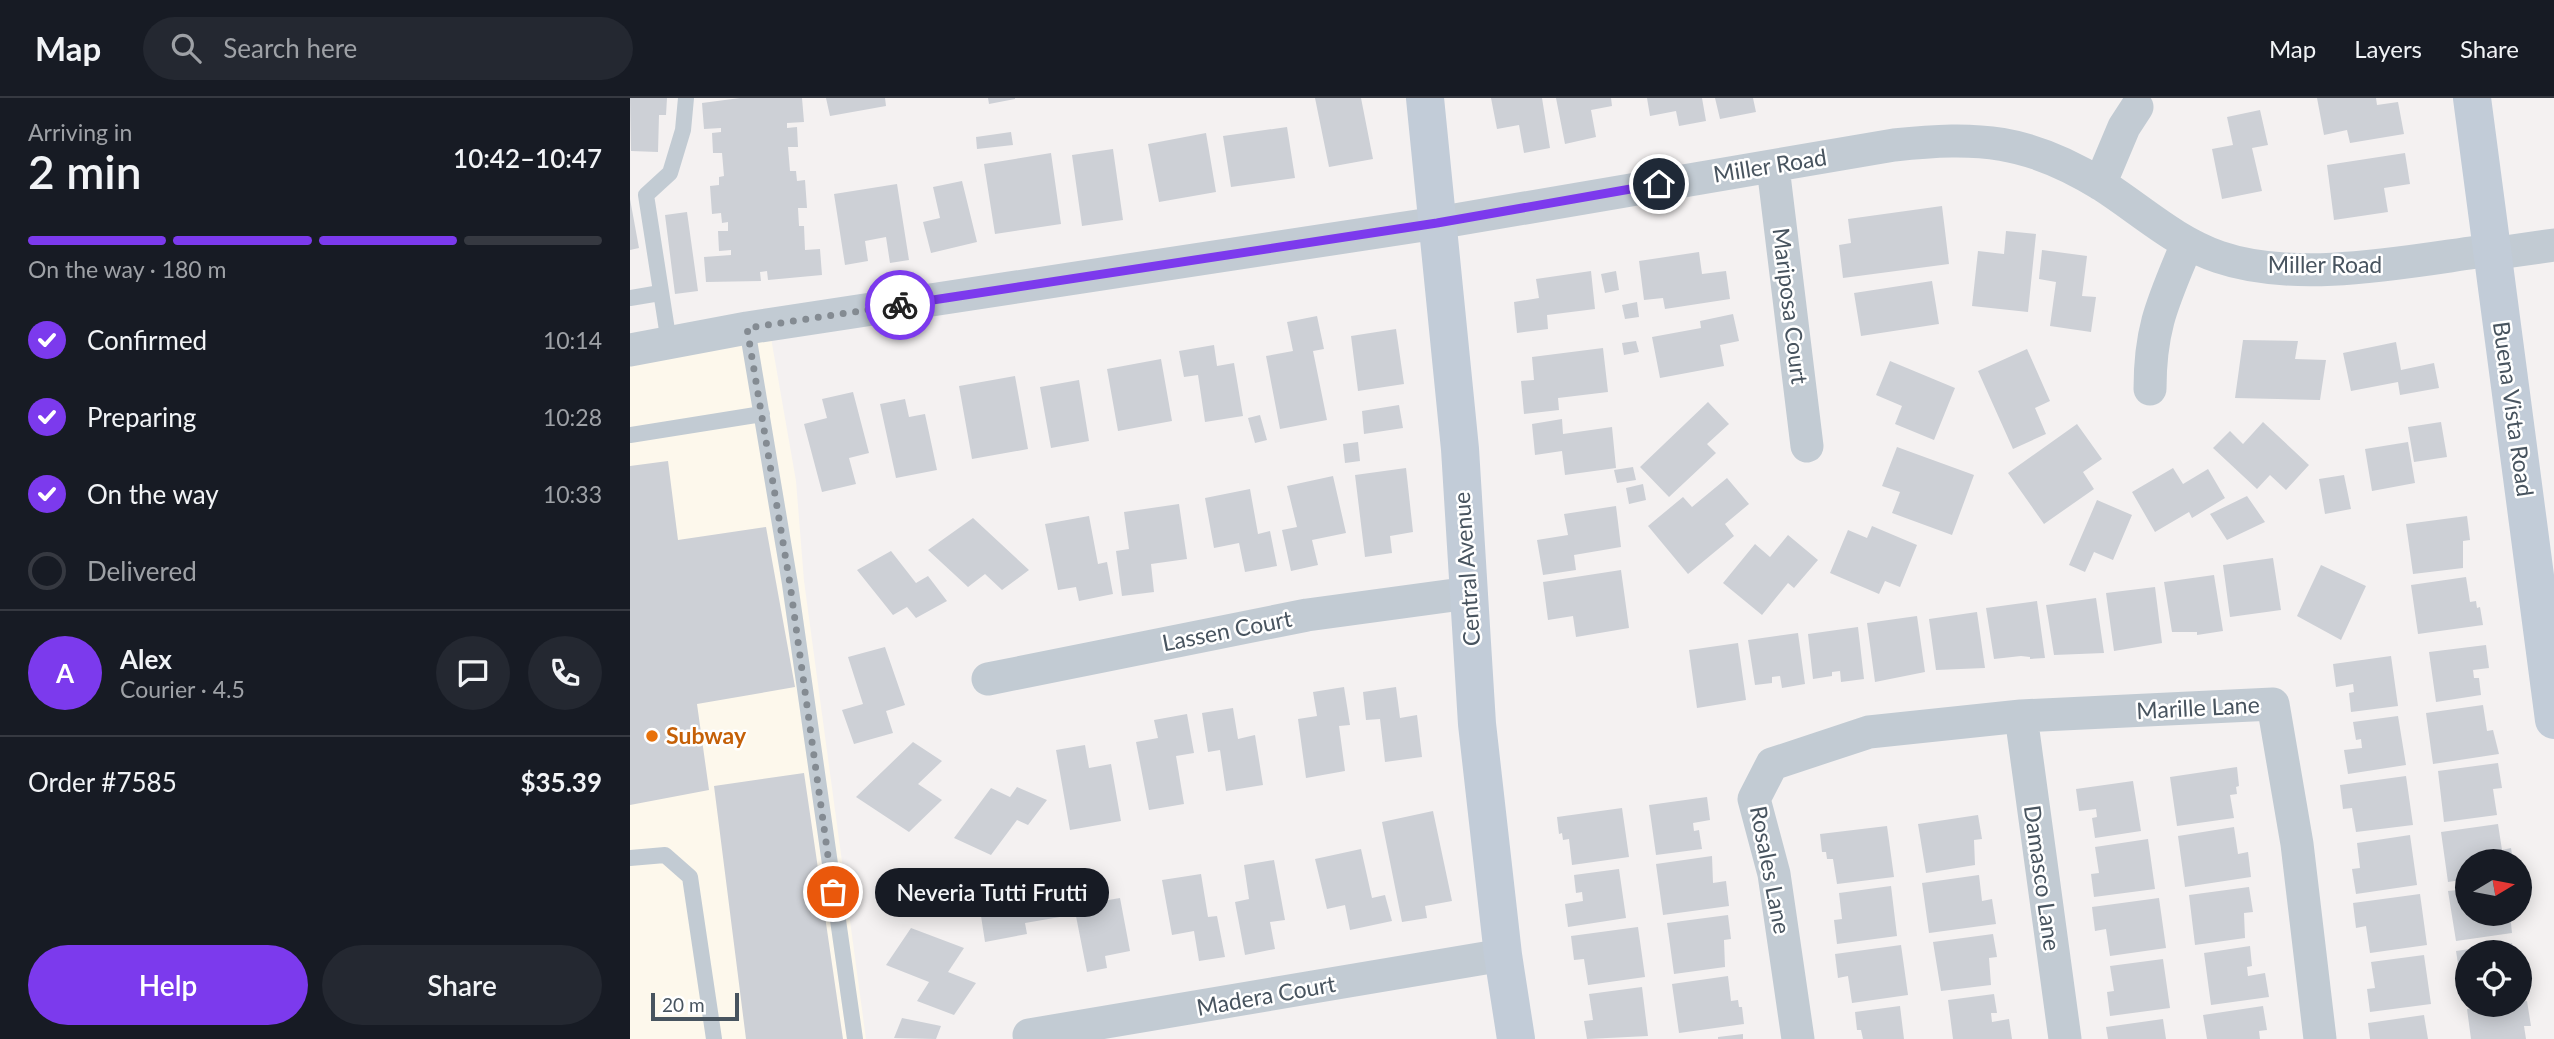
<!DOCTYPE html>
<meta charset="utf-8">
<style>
body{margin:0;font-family:Lato,sans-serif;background:#242831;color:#f1f3f6;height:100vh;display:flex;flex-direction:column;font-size:26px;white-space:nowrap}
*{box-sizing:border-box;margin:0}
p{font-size:23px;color:#9ea1a6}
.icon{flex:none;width:38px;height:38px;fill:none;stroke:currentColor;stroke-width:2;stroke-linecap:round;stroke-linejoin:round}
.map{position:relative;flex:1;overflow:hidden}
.panel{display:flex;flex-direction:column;background:#171b24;width:630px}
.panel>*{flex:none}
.needle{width:46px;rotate:80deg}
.controls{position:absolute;left:1825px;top:751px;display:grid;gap:14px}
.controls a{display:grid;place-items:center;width:77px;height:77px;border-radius:50%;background:#171b24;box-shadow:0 4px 18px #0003;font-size:35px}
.scale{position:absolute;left:21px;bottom:18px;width:88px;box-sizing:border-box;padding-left:7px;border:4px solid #48545f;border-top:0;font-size:19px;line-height:24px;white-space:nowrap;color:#48545f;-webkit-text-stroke:5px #fff;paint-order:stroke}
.pin{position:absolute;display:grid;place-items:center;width:60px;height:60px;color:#fff;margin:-30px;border:4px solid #fff;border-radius:50%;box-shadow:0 2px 7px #0007}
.courier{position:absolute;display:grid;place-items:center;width:70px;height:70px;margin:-35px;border:5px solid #7c3aed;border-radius:50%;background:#fff;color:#222;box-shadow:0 2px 9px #0007}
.bubble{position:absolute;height:49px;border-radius:24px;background:#171b24;box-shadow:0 4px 18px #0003;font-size:23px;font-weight:600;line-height:49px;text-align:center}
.overview em{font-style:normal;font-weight:600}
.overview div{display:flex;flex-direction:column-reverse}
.overview{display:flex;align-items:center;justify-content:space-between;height:119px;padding:0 28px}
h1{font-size:46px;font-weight:600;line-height:52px}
.bar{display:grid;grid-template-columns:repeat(4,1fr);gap:10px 7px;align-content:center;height:84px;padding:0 28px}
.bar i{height:9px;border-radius:5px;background:#363941}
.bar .active{background:#7c3aed}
.bar p{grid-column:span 4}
.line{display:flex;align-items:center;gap:18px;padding:0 28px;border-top:2px solid #363941}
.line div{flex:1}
.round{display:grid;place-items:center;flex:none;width:74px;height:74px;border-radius:37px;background:#242831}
ol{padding:0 28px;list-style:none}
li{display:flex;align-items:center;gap:21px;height:77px}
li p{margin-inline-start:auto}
li .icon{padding:7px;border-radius:50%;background:#7c3aed;color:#fff;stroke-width:4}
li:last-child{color:#9ea1a6}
li i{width:38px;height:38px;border:4px solid #363941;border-radius:50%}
.action{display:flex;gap:14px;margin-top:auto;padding:14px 28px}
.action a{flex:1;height:80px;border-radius:42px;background:#7c3aed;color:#fff;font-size:28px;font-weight:600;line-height:80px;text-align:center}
.action a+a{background:#242831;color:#f1f3f6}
header{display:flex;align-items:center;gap:42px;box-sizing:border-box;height:98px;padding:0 35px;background:#171b24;border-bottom:2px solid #363941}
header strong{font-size:33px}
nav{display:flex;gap:38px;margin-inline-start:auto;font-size:24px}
.search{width:490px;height:63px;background:#242831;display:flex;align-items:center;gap:18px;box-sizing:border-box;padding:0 24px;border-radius:38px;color:#9ea1a6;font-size:26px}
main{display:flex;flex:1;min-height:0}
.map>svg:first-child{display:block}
.commercial{fill:#fdf8ec}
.building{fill:#cdd0d6}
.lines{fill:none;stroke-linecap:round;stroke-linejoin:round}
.lane{stroke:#c2cbd3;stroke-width:16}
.street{stroke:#c2cbd3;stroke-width:33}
.secondary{stroke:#c2ccd8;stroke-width:38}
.done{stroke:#848b92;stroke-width:7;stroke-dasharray:0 12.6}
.route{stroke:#7c3aed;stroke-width:9}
.food-dot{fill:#e8710a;stroke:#fff;stroke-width:2.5}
.labels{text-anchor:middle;stroke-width:5;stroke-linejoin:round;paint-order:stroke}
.street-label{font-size:23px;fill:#48545f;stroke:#fff}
.food-label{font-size:23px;font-weight:bold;fill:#c56008;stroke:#fff;text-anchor:start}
</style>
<header>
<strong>Map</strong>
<div class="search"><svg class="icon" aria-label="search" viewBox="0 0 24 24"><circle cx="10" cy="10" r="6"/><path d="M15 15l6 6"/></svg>Search here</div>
<nav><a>Map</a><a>Layers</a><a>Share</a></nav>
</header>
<main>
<section class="panel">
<div class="overview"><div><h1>2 min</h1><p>Arriving in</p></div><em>10:42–10:47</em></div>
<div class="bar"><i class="active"></i><i class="active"></i><i class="active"></i><i></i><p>On the way · 180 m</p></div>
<ol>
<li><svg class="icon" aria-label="check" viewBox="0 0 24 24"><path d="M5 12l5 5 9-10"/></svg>Confirmed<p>10:14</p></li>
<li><svg class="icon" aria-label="check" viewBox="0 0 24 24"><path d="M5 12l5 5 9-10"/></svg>Preparing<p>10:28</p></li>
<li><svg class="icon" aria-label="check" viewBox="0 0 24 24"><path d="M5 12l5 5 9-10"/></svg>On the way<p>10:33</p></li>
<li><i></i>Delivered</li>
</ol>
<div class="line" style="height:126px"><b class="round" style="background:#7c3aed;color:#fff">A</b><div><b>Alex</b><p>Courier · 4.5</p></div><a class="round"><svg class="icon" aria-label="chat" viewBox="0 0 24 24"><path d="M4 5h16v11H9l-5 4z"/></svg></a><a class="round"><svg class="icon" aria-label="phone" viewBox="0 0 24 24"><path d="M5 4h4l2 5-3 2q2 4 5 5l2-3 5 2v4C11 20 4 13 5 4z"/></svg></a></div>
<div class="line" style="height:91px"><div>Order #7585</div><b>$35.39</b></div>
<div class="action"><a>Help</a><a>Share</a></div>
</section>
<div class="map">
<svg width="1924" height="941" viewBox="0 0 1924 941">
<rect width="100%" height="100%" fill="#f4f1f1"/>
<path class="commercial" d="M137,217L166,383L174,483L236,941H0V240Z"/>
<path class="building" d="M0,0H37L36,17H29L28,54L1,53Z
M110,0H172L174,24L157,25V30L167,29L168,49H158L160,73H166L167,83L175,82L177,110H168L169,128H174L175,152L190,151L192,177L138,182L137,173L130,174L131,183L76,184L74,159L101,157V152L89,153L88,133H98V124L92,125L91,115L82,116L80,88L89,87V79L94,78L92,55H83L82,35L91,34V30L74,31L72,5Z
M196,0H255L256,8L200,18Z
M358,0H385V1L359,6Z
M685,0H731L743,61L699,69Z
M861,0H912L920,50L894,55L889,27L867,31Z
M926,0H981L982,8L961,12L966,39L935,46Z
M1017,0H1072L1076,23L1049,28L1046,13L1020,18Z
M1085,0H1123L1126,14L1090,21Z
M1687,0H1746L1747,7L1768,4L1774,36L1720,45L1717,32L1694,37Z
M1630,12L1638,47L1622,50L1632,93L1592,101L1582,51L1603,47L1597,19Z
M657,29L665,80L601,89L593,38Z
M381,34L383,47L347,51L346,39Z
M576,35L586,94L529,104L518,46Z
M483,51L493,122L452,128L442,57Z
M421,55L431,126L365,136L354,66Z
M1775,55L1780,86L1754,90L1758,114L1704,122L1697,67Z
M332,83L347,144L301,155L293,124L310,120L303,89Z
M267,86L279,162L260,165L256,139L235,143L238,163L215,167L204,96Z
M0,101L9,150L0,152Z
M1312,108L1319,166L1213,180L1209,147L1221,145L1218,121Z
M57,114L68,193L45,196L35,117Z
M1376,133L1406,136L1398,214L1342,208L1348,153L1374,156Z
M1412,152L1457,158L1452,198L1466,199L1461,234L1420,228L1426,184L1409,181Z
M1069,154L1072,176L1096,173L1100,201L1035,211L1033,200L1014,202L1009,163Z
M961,173L965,211L917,217L918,231L887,235L884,204L909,200L906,181Z
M986,173L989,192L975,195L971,176Z
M1302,183L1309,226L1231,238L1224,195Z
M1007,204L1009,219L995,221L992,207Z
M1103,216L1109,243L1090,247L1094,268L1030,280L1022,239L1071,230L1070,223Z
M687,218L694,251L683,253L697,322L650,331L636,258L663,253L657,224Z
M766,231L774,286L728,293L721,238Z
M1613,242L1668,243L1665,261L1696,262L1690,302L1605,300Z
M1006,243L1009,254L994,257L992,245Z
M1766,244L1771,272L1804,265L1809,290L1770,297L1768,284L1721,293L1713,255Z
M584,247L587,268L604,265L613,318L575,324L568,277L554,279L549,253Z
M973,250L978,294L928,300L929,312L894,316L891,283L904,282L902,259Z
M1397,251L1420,303L1405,310L1416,336L1383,351L1348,273Z
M531,261L542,323L488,333L477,271Z
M1260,263L1325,290L1304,342L1265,326L1272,308L1246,297Z
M385,278L398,351L342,361L329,288Z
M449,282L459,343L421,350L410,289Z
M223,294L239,355L219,360L226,386L192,394L174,326L197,320L192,301Z
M275,301L279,319L295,316L307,372L266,380L250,306Z
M1078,304L1099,326L1077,346L1086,355L1039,399L1010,369Z
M769,307L773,330L734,336L732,313Z
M630,317L637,342L625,345L618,320Z
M932,321L933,336L982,329L986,370L935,377L932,353L905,357L902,326Z
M1633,324L1679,367L1656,392L1640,377L1627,391L1583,350L1600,333L1613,346Z
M1811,324L1817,359L1784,364L1778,329Z
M1447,326L1472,361L1453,374L1464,391L1414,426L1378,375Z
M728,344L730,363L715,365L713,346Z
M1778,344L1785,385L1742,393L1735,351Z
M1267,349L1344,377L1322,437L1262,415L1270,394L1252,388Z
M38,363L48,442L136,429L165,589L67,606L79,692L0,707V368Z
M1003,369L1006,382L987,385L984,372Z
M776,370L783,434L760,438L762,455L735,459L725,377Z
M1543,370L1553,386L1578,371L1595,400L1562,420L1559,414L1525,434L1502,394Z
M1714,377L1721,411L1695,416L1689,381Z
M703,378L716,435L682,442L688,467L661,473L652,432L667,429L657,388Z
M1097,380L1119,406L1095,426L1104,438L1058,476L1018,428L1053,399L1062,409Z
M1013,386L1016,402L999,406L996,390Z
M620,391L628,436L640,433L647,468L615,474L609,445L584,450L575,400Z
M1617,398L1635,424L1597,442L1580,416Z
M1467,402L1502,417L1483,462L1464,454L1455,474L1439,467Z
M549,406L557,461L521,466L524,494L492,498L486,453L499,451L494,414Z
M986,408L991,449L944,457L946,472L913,477L907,442L938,437L934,416Z
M459,418L468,466L477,464L483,496L449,503L446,489L428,492L415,426Z
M1837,418L1840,442L1833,443V470L1783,476L1776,426Z
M343,420L399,472L372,492L355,476L338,489L298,452Z
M1242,428L1287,447L1270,489L1255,483L1249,496L1200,475L1218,432L1237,440Z
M1158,437L1188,462L1164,490L1158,485L1132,517L1093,485L1125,446L1140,459Z
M261,453L286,485L298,478L317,503L286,520L277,509L263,517L227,472Z
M1643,460L1651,512L1600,519L1593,467Z
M1691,467L1736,488L1711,542L1667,518Z
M991,472L999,530L946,539L943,518L918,522L913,484Z
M1584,477L1593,533L1567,537V534H1542L1534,484Z
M1836,479L1840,504L1846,503L1847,510L1850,509L1853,527L1788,536L1781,487Z
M1525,489L1532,545L1484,553L1476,495Z
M1466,500L1474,555L1424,557L1416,507Z
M1407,503L1415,560L1400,561V559L1391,558L1364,561L1356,510Z
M1347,514L1355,570L1306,572L1299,521Z
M1287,518L1295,574L1245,584L1237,525Z
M1228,529L1234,581L1211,584L1210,573L1202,574V578L1183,581L1178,536Z
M1168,535L1175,586L1152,590L1150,578L1142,579V585L1125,587L1118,542Z
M1108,545L1116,602L1067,610L1059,552Z
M1856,547L1859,570L1843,572L1844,580H1849L1851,597L1806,604L1799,554Z
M255,549L275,607L256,613L263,635L224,646L212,612L233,606L218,559Z
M1761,558L1768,608L1721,614L1719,595L1724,594L1723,586L1706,589L1703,566Z
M714,589L720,627L709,628L715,673L676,680L668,621L687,618L683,594Z
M766,589L770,620L787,617L792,659L755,664L750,621L736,622L733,594Z
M1853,607L1857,633L1863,632L1869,656L1803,666L1796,615Z
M603,610L608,641L625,637L633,687L596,693L590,652L578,654L572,615Z
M557,616L564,655L546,658L554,706L519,712L506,644L528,640L524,622Z
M1768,618L1776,667L1718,676L1714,652L1732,650L1731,641L1726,642L1723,624Z
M283,644L312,663L288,686L312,702L279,734L226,699Z
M455,647L459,670L481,666L491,723L440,732L426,652Z
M1868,665L1872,690L1863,691L1867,717L1814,724L1808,673Z
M1607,669L1609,688L1606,689L1607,696L1600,697L1604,720L1547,728L1540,679Z
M174,675L213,941H116L84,688Z
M1776,678L1783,727L1726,734L1722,710L1713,711L1710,687Z
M1503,683L1511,733L1465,740L1462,720L1467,719L1466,711L1449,713L1446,691Z
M387,689L417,702L398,727L387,722L361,757L324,740L361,690L380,699Z
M1077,699L1080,722L1063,725L1064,733L1069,732L1072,751L1026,757L1019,707Z
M992,710L999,759L942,767L939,741L933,742L932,735L929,736L927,719Z
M803,713L822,803L795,808L797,820L772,824L752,724Z
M1348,717L1352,741L1344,742L1345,767L1296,775L1288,726Z
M1868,726L1872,752L1881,750L1883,763H1838V781L1818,784L1811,734Z
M1257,728L1264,779L1207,786L1203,761H1197L1196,754H1192L1190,736Z
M1604,729L1608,756L1618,754L1621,779L1555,789L1548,738Z
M1780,737L1787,787L1726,796L1722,771L1730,770L1727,745Z
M1518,741L1525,791L1464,799L1461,776L1469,775L1465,749Z
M731,751L742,800L755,797L762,823L720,832L715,807L697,811L685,761Z
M1082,758L1083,785L1096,783L1099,808L1033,817L1026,766Z
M644,762L655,822L640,824L645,851L615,857L605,804L619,801L614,767Z
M989,771L996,820L938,829L935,806L953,803L952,794L946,795L944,777Z
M423,776L430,819L395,825L397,836L355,844L349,805L377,801L375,784Z
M571,776L578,819L587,818L595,859L569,863L564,833L542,837L532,782Z
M1349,777L1352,803L1362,801L1366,826L1299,835L1292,785Z
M1261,788L1267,838L1207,846L1204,822L1212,821L1209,795Z
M1619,789L1623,814L1614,815L1615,840L1565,847L1559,797Z
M1838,791V816H1880L1882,835L1826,843L1818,793Z
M1790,796L1797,847L1740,855L1736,828L1726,830L1723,805Z
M490,800L500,853L475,858L477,870L457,874L444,808Z
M1529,800L1536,850L1480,858L1476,831L1465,833L1462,809Z
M1098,817L1101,841L1094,842L1095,869L1044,876L1037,825Z
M1008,829L1015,879L958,887L954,861L944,862L941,838Z
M281,830L334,850L318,874L346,885L324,917L287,903L299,884L256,867Z
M1363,836L1367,859L1359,860L1361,887L1311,893L1303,844Z
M1882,845L1884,854H1838V903L1834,904L1826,853Z
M1271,847L1278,897L1222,905L1218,878L1208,880L1205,856Z
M1620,848L1622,868L1617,869L1618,878L1635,875L1639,899L1581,907L1574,855Z
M1794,857L1801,906L1740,914L1737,891L1745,890L1741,864Z
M1533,861L1540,910L1480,918L1477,894L1484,893L1480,868Z
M1896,869L1900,894L1890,896V870Z
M1098,878L1101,903L1108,902L1109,909H1112L1114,926L1049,935L1042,886Z
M1012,889L1018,938L957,941L954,923L963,922L959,896Z
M1364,896L1367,915H1361L1362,924L1379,921L1382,941H1323L1318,902Z
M1897,903L1901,928H1894L1896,941H1841L1837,911Z
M1270,908L1274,941H1233L1231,932H1227L1225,914Z
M1633,908L1637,932L1629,933L1630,941H1577L1573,917Z
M1794,917L1798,941H1740L1738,925Z
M272,920L311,928L306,941L264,940Z
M1533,921L1536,941H1478L1476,929Z
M1113,936V941H1088V939Z"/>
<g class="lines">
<path class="lane" d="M0,200L30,195
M117,230L160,486L225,941
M39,245L16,97L40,75L53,32L56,0
M0,337L132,316
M0,760L35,757L60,779L84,941"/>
<path class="street" d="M1143,69L1177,348
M1470,86L1494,29L1507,9
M0,252L117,230L807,125L1264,47C1348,38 1398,41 1472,87C1511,112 1545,144 1589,159C1665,185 1769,165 1847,154L1861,156L1924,147
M1520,291C1520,228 1534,202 1557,146
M358,581L677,517L839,495
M1391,618L1435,941
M399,937L873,857
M1168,941L1144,776L1124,701L1142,666L1239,634L1391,618L1643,606L1667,746L1690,941"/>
<path class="secondary" d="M795,0L830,351L847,626L873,857L886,941
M1842,0L1924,622"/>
</g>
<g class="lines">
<path class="done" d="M203,794L160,486L117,230L270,207"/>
<path class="route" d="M270,207L807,125L1029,86"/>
</g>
<circle class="food-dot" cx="22" cy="638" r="7"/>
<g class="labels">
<g class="street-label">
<text transform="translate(1140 68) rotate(-9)" y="8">Miller Road</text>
<text x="1695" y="175">Miller Road</text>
<text transform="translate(1160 208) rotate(83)" y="8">Mariposa Court</text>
<text transform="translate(1883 311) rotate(82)" y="8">Buena Vista Road</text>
<text transform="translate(837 471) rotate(-94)" y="8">Central Avenue</text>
<text transform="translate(597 533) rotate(-11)" y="8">Lassen Court</text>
<text transform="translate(1568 610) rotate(-3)" y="8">Marille Lane</text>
<text transform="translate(1140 772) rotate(79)" y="8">Rosales Lane</text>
<text transform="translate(1412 780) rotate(82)" y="8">Damasco Lane</text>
<text transform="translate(636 898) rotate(-10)" y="8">Madera Court</text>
</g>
<g class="food-label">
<text x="36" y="646">Subway</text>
</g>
</g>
</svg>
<div class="controls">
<a><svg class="needle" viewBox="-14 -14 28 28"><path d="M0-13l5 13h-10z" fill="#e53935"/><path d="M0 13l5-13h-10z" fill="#9ea1a6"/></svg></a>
<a><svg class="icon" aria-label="locate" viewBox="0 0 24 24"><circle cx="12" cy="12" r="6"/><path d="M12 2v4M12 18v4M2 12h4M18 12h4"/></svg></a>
</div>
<div class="scale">20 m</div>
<div class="pin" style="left:203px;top:794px;background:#ea580c"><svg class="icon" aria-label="bag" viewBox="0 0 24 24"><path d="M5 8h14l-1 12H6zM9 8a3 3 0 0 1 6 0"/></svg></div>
<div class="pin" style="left:1029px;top:86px;background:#1f2937"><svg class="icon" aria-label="home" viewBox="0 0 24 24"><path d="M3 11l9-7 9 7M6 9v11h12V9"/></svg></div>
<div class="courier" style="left:270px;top:207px"><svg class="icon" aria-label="bike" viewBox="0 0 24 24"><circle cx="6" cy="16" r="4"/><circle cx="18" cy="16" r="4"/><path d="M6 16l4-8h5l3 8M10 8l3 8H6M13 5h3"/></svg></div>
<div class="bubble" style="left:245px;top:770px;width:234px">Neveria Tutti Frutti</div>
</div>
</main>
